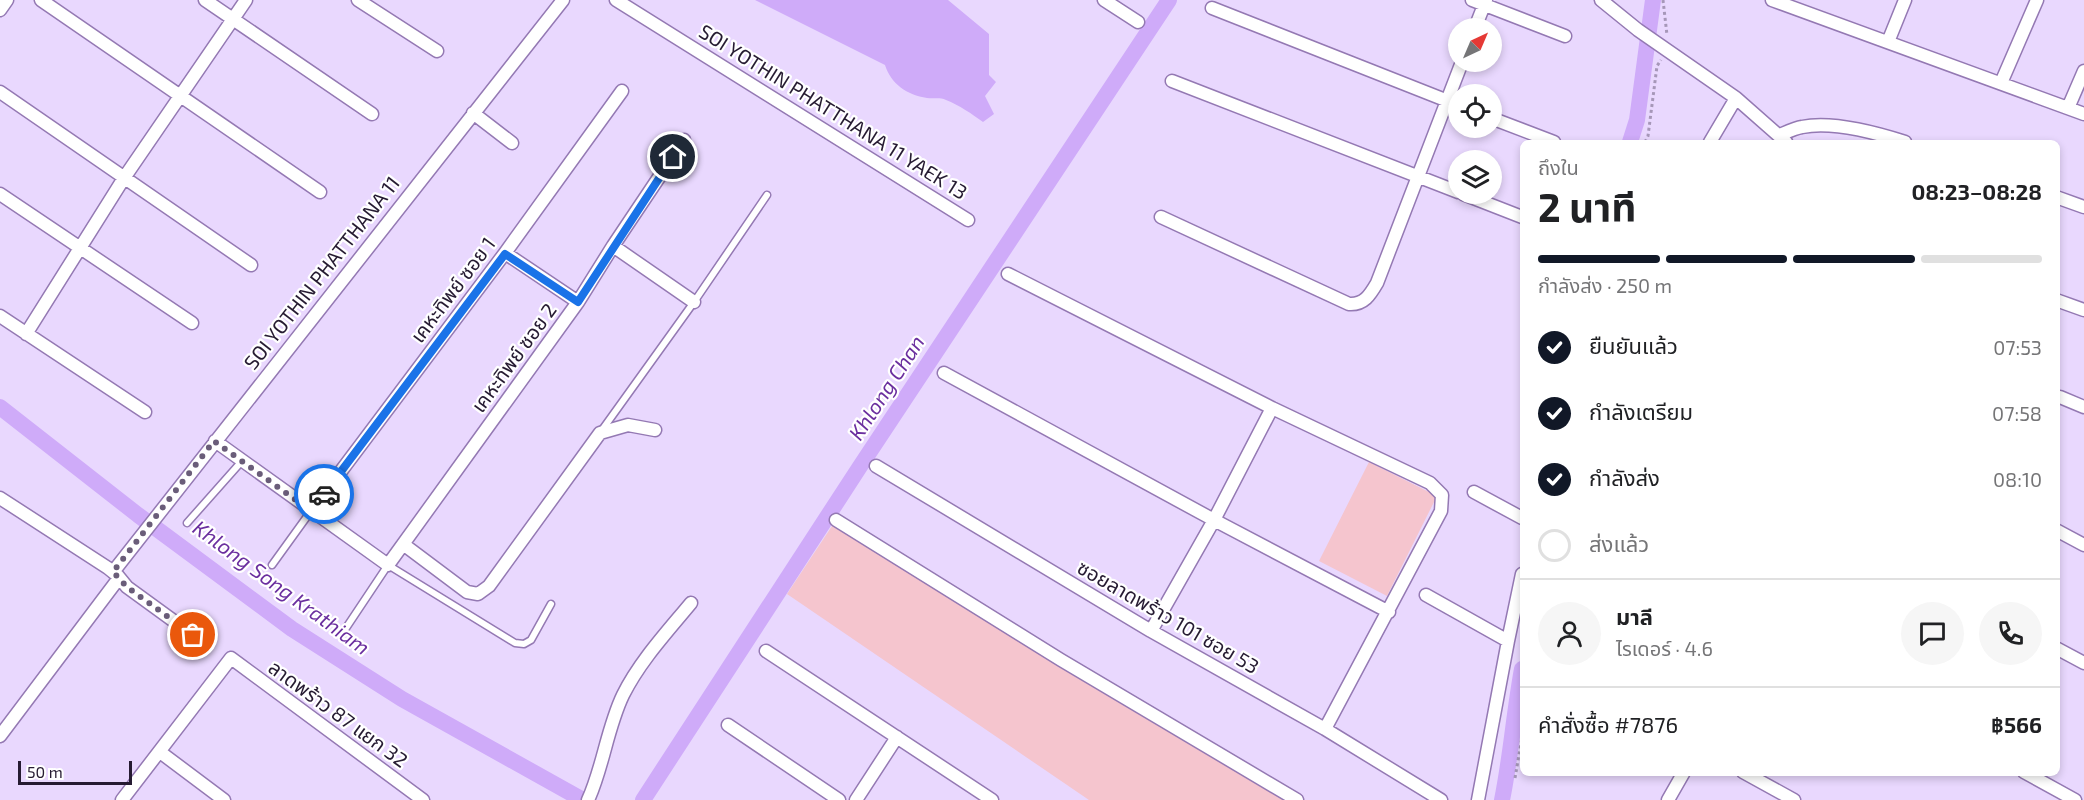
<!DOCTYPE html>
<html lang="th">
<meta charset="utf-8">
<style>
body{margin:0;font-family:"Exo 2","Noto Sans Thai",sans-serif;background:#f6f6f6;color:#202124;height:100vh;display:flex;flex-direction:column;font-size:22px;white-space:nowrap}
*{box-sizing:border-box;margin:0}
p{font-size:20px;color:#757577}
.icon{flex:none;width:33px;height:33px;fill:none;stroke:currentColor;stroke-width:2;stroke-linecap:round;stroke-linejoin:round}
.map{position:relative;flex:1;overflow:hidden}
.side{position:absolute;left:1520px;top:140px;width:540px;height:636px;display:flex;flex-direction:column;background:#fff;border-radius:9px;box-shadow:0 3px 9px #0003}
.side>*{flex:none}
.needle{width:39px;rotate:44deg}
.tools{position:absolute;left:1448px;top:18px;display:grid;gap:12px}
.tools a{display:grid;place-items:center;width:54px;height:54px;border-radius:50%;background:#fff;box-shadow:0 3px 9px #0003;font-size:30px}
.scale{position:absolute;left:18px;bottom:15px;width:114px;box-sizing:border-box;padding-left:6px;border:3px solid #261b32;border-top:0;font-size:16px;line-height:21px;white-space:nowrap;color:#261b32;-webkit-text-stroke:4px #fff;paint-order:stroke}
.pin{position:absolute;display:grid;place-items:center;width:51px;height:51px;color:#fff;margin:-26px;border:3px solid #fff;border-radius:50%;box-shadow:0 2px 6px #0007}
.courier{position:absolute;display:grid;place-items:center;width:60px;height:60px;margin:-30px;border:4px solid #1a73e8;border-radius:50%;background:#fff;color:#222;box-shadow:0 2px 8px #0007}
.headline em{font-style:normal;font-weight:700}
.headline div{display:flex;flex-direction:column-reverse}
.headline{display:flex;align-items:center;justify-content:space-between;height:102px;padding:0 18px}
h1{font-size:39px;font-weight:700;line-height:45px}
.bar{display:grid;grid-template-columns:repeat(4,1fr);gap:9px 6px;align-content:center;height:72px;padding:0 18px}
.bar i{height:8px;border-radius:4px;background:#e0e0e0}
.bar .on{background:#111827}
.bar p{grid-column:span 4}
.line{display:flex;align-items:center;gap:15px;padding:0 18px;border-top:2px solid #e0e0e0}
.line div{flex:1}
.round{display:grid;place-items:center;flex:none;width:63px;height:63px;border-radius:32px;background:#f6f6f6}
ol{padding:0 18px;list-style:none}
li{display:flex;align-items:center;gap:18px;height:66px}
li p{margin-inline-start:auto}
li .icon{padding:6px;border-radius:50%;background:#111827;color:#fff;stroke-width:4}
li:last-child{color:#757577}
li i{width:33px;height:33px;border:3px solid #e0e0e0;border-radius:50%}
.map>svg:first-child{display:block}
.green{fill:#f5c5ce}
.water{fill:#cfabf9}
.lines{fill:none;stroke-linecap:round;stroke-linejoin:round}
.canal{stroke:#cfabf9;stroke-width:16}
.lane-casing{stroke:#9479b3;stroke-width:9}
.street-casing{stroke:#9479b3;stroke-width:15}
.path{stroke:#a697b8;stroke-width:3;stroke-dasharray:3 3;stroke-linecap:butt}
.lane{stroke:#fff;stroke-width:6}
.street{stroke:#fff;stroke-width:12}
.done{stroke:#6a5d79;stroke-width:6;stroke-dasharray:0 10.8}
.route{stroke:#1a73e8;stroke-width:8}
.labels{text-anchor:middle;stroke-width:4.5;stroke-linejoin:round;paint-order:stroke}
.street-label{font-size:20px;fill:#261b32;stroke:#fff}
.water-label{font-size:21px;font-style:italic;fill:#6b2f9f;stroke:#fff}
</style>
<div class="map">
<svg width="2084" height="800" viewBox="0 0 2084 800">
<rect width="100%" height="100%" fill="#e9d8fe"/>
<path class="green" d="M1369,462L1437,496L1387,596L1319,561Z
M834,523L1290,800H1089L787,594Z"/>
<path class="water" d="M755,0H948L989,34V75L996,82L985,96L994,114L983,122C972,114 959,105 946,100C940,97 934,99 927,98C907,95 891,84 885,65Z"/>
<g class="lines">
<path class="canal" d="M1630,142L1637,120L1653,0
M0,407L138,515L292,629L402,699L583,800
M643,800L859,468L1169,0
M1502,800C1511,756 1514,712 1522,669"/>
<g class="lane-casing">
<path id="lane" d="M602,430L694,302L767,195
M187,523L242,461
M272,565L311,511
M342,634L388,565L515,643L524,644L531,640L551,604"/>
</g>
<g class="street-casing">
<path id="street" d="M41,0L320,192
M205,0L372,114
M358,0L437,51
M616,0L968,220
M1104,0L1138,22
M1472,0L1565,36
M1601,0L1638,30L1736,98L1786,142
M1772,0L2084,114
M1212,8L1458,105
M0,10L7,0
M1475,28L1486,0
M1888,42L1905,0
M1172,81L1458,192
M2001,83L2037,0
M0,92L251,265
M2068,108L2084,71
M473,113L512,143
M1491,118L1554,142
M1780,135C1787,132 1795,128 1802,127C1831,121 1877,133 1905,142
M1710,142L1736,98
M0,194L192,323
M1463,194L1522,217
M2056,197L2084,207
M1161,217L1349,304C1364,305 1370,295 1377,283L1462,62
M613,246L694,302
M505,253L578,302
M1008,274L1272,408L1430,483L1442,495L1441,511L1325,729
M2056,300L2084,310
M0,316L145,412
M26,334L124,178L246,0
M944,373L1214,520L1389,612
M2060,397L2084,407
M215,441L388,565L578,302L613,246L684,140
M876,466L1151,631L1325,729L1441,800
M1474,492L1522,518
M0,498L108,568L118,576L127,587L193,635
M311,511L505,253L622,91
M836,520L1061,660L1297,800
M2056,530L2084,545
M403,544L467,592L478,594L489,586L600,433L628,425L655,430
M113,572L563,0
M1426,595L1508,641
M1151,631L1214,520L1272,408
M2056,648L2084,663
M766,651L992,800
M728,725L839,800
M0,736L119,578
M160,752L224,800
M1743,772L1794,800
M2024,772L2075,800
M122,800L231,658L423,800
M588,800C603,768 607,728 623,695C640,661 667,632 691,603
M856,800L897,737
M1478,800L1508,641L1522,574
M1668,800L1684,772"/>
</g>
<path class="path" d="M1663,0L1667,35
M1645,142L1648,136L1657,66L1661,60
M1515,778L1522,737"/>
<use href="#lane" class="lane"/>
<use href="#street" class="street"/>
</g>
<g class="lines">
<path class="done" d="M193,635L127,587L113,572L214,441L311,511L324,494"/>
<path class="route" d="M324,494L505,254L578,302L673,157"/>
</g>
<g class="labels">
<g class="street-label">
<text transform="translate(833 112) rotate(32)" y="7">SOI YOTHIN PHATTHANA 11 YAEK 13</text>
<text transform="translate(322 273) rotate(-52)" y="7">SOI YOTHIN PHATTHANA 11</text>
<text transform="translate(453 290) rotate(-53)" y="7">เคหะทิพย์ ซอย 1</text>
<text transform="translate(514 358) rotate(-54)" y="7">เคหะทิพย์ ซอย 2</text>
<text transform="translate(1168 617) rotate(30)" y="7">ซอยลาดพร้าว 101 ซอย 53</text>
<text transform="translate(338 714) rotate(36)" y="7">ลาดพร้าว 87 แยก 32</text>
</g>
<g class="water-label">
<text transform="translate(887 388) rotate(-57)" y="7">Khlong Chan</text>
<text transform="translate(281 588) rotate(36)" y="7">Khlong Song Krathiam</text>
</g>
</g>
</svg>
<div class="tools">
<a><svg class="needle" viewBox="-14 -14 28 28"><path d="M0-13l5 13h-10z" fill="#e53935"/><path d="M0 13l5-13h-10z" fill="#757577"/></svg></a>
<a><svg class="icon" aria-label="locate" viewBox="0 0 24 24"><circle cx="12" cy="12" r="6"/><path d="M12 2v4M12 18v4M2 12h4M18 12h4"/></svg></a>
<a><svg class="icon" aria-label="layers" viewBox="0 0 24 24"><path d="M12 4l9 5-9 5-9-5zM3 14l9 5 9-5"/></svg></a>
</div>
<div class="scale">50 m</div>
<div class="pin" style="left:193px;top:635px;background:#ea580c"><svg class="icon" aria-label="bag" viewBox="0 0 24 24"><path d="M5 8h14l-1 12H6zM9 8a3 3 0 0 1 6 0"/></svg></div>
<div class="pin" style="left:673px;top:157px;background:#1f2937"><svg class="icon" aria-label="home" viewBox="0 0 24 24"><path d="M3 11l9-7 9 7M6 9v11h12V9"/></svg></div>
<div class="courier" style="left:324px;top:494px"><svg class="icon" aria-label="car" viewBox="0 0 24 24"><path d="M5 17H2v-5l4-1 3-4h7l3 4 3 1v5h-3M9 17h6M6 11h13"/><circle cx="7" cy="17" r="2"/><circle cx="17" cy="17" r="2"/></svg></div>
<section class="side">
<div class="headline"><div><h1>2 นาที</h1><p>ถึงใน</p></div><em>08:23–08:28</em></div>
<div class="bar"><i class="on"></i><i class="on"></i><i class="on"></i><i></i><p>กำลังส่ง · 250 m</p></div>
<ol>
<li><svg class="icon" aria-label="check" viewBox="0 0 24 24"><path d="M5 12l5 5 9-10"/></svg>ยืนยันแล้ว<p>07:53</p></li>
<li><svg class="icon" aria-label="check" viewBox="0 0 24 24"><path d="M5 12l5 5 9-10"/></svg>กำลังเตรียม<p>07:58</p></li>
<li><svg class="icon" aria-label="check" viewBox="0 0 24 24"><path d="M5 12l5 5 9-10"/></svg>กำลังส่ง<p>08:10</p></li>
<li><i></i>ส่งแล้ว</li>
</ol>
<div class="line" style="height:108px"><a class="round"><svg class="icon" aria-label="person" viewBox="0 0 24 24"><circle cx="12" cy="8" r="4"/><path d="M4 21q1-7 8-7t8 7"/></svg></a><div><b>มาลี</b><p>ไรเดอร์ · 4.6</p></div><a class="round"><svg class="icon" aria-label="chat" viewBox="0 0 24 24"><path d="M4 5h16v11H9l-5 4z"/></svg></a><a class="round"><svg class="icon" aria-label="phone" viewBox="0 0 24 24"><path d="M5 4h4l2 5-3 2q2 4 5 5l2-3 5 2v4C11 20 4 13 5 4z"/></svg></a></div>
<div class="line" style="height:78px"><div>คำสั่งซื้อ #7876</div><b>฿566</b></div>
</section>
</div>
